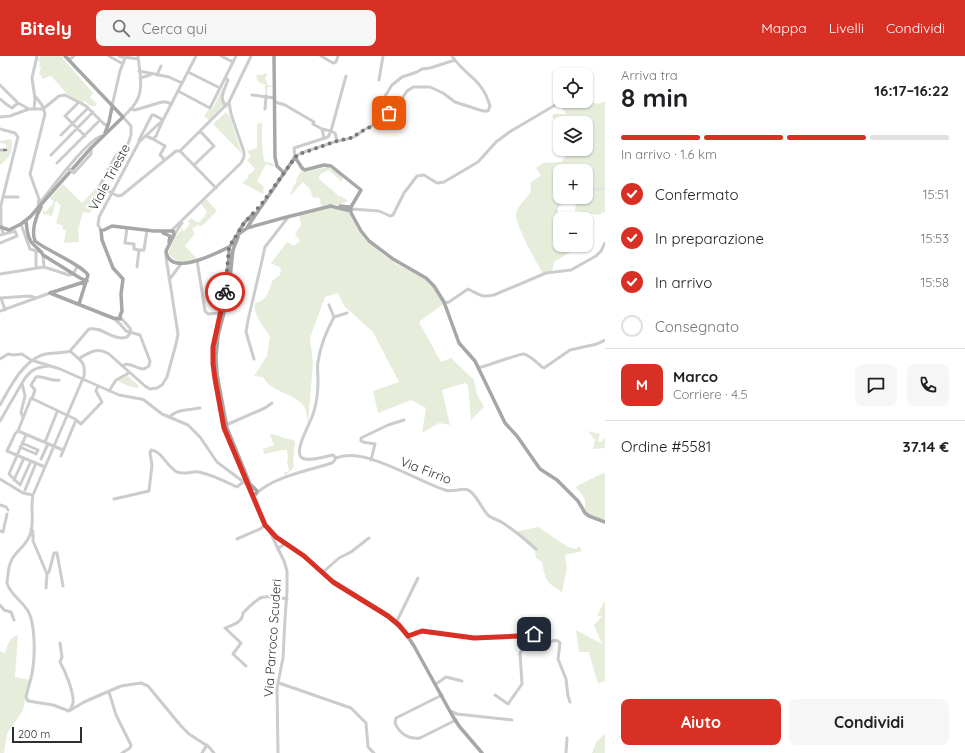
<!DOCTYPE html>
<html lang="it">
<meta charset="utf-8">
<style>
body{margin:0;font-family:Quicksand,sans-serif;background:#f6f6f6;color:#202124;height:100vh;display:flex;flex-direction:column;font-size:15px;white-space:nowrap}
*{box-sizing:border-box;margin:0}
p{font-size:13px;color:#757577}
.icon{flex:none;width:22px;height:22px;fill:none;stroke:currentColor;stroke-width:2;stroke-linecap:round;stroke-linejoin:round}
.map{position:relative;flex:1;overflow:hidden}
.drawer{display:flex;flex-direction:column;background:#fff;width:360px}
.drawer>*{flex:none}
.controls{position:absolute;left:553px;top:12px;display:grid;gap:8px}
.controls a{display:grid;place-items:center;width:40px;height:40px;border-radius:8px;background:#fff;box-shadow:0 1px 3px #0004;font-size:20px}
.scale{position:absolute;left:12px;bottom:10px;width:70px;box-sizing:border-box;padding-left:4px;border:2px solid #2f2f2f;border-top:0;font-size:11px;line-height:14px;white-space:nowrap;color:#2f2f2f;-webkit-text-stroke:3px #fff;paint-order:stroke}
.pin{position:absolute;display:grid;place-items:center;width:34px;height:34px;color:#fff;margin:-17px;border-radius:8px;box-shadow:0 2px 6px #0006}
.courier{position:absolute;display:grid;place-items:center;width:40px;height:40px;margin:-20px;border:3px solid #d93025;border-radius:50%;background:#fff;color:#222;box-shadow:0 1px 5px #0007}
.headline em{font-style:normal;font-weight:700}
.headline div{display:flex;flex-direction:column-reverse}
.headline{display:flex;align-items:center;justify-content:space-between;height:68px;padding:0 16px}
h1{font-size:26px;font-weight:700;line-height:30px}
.bar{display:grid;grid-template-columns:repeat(4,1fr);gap:6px 4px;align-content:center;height:48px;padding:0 16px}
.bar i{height:5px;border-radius:3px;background:#e0e0e0}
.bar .active{background:#d93025}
.bar p{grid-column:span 4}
.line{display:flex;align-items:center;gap:10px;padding:0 16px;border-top:1px solid #e0e0e0}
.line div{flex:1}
.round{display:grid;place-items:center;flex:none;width:42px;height:42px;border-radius:8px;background:#f6f6f6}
ol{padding:0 16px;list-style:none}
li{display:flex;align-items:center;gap:12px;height:44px}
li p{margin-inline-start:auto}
li .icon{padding:4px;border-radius:50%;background:#d93025;color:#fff;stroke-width:4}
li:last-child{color:#757577}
li i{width:22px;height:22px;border:2px solid #e0e0e0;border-radius:50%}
.action{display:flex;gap:8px;margin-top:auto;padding:8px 16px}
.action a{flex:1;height:46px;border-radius:8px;background:#d93025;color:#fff;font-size:16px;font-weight:700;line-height:46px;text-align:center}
.action a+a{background:#f6f6f6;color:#202124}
header{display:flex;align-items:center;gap:24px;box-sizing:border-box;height:56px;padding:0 20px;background:#d93025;color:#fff}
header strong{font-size:19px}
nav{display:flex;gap:22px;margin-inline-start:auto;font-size:14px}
.search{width:280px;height:36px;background:#f6f6f6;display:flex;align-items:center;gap:10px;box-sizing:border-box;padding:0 14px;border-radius:8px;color:#757577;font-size:15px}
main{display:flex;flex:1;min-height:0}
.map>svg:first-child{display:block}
.green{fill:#e6eddb;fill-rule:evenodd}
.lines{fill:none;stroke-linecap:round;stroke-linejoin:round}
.stream{stroke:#c6e2ef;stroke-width:1}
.minor{stroke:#ccc;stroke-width:3}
.major{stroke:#a7a7a7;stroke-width:3.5}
.rail-casing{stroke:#848484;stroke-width:2.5}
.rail{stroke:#fff;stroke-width:1;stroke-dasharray:3;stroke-linecap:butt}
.minor-bridge{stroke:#ccc;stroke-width:3}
.done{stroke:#787878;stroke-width:4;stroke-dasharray:0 7.2}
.route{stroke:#d93025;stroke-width:5}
.labels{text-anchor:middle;stroke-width:4;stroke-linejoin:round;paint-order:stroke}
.street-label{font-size:13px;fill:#2f2f2f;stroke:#fff}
</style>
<header>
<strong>Bitely</strong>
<div class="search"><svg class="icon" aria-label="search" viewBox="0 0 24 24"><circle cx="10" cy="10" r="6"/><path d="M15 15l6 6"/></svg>Cerca qui</div>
<nav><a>Mappa</a><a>Livelli</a><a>Condividi</a></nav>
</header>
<main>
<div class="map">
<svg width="605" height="697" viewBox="0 0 605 697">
<rect width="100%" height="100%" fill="#fff"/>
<path class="green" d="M41,0H61L93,37L90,41L97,48L96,50H90L85,45L83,47L67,38L51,20L42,23L41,19H39L41,11H39L40,6L37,5Z
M265,17L267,18V20L265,22L268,29L272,30V31H268L267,39H265V32L264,31L266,29L258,26L256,19H262Z
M223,32L221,41L223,49L209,64L204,60L209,53L212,54Z
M586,43C593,47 598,50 605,45V156L598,159L575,155L576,147L567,144L557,152L561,163H560V189H585L577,192L554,206L552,216L543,218C537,207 515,169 516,158C517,149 527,143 531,135L530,127L541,119L536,112L543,107L561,106L568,98L564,93H586V67H560V70L552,61L553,58H566L559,47L562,45H586ZM560,115H586V141H560Z
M226,56L230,61L242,98L213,68Z
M262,67V88L264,105L273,108L274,111L266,108L257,125L264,131L263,134L264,136L263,138L242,127L249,121L247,119L250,118L255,113L247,104L251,100L247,95L257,92V68Z
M11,83C14,96 9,102 0,109V96L7,94L6,88L0,87V85Z
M327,111L334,114L342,121V126L329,114L322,117L318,122L340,141L341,140L348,145L341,148L321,150L320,143L317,141L313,142L310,133L303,126L291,139L290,138L297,124L296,123L302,114L307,116Z
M63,128L82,147L98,130L104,133L90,157L83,156L78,174L79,186L64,187L66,174L62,173L63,170L56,167L61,149L58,148V146L56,145L52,160L43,158V155L42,154V153L46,156L54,146L50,142Z
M206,143L217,155L202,170L197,169L192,173L195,178L185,190L197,203C185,206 176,208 168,197L176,180L182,173L184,175L190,168L188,165L191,162L198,167L206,159L205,158L207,156L201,148Z
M329,152L347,155C355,165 358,177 367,186C376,193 385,201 395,207C406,214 420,218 429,227C436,233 439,241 443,248L419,266L441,306L451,302L474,324L477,338L484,351L471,364L468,329L465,327L442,334L450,369L439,367L422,377L426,352L411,344L378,357L373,335L399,326L373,276L344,250L338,237L325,241L310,282L313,307L308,368C307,363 307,357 305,352C297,337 272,338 263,321L254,320L267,300L270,280C264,272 252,257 255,247C266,246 270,234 272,225L280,219L281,212L271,207L287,186L294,190L300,185L295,178L301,169L299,158Z
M128,320L139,330L138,332L128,330L118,325V324Z
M588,375L600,378L598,385L601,386L605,382V392L593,393L595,384Z
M272,378L295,385L293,405L294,411L285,420L284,416H288L289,414L287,405L288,402L287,394H283L264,398L263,393L274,389L270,379Z
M605,417V466L589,460L583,455C589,445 582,438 575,431L601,418Z
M538,471L568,491L576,493L579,490L582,495L565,499L567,512L562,536C547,527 545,524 542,506L536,502L535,495L514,476Z
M605,544V626L603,625L599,628L596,622L589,596H579L576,574L602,588L594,569L602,560H597Z
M18,579L15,621L30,624L23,654L7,678L4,697H0V595L5,597C7,589 10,581 18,579Z
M605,678V697H592L596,686Z"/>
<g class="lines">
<path class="stream" d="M586,135L593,133H605
M575,141H576
M555,157C557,148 563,146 570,141"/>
<path class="minor" d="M109,0L123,8
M119,0L125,2
M138,0C139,13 144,32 137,44C134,51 128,56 123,61L131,70V79L128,88L115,101L100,129L101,131L118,140L122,139L176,95H180L229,46L251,0
M221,0L233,6
M321,0L333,7L336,6L338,0
M125,1L138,3
M69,4L74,0
M139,15L169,21L182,27
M188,16L220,32
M157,19L161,10
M140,22L150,19
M226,22L228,24C225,33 218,42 226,50
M379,24L383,0
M0,29L18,47L29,53
M178,35L210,52L236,0
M252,39L275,42
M35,40L42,49L45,58L30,118L39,143L38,151
M0,43L6,48L12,52L18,47
M79,46L65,60L85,80
M275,46L285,49L314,66L313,68L322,73L324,82
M112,50L120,15L126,0
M378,51L392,29L402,21L417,16L422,13L430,12L455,4
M34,53L35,43L32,22L37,0
M43,53L59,40L65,39L86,50L104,68L108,69
M130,53L135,54L162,46H166L172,48
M265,53L266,40
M0,61L10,60L29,53H43
M0,73L15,77L18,81L0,153
M61,79L88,52
M153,83L165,90L160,99L163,102L164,105
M139,84L152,59H154L163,64L156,80L153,83L146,80
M337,85L335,77L331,75L346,20
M180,95L216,132
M51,99L93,56
M295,101L301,97L337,85L344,84L354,81L364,74L380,65L398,49L407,35L413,31H430L443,37L455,46L483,55H488L490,50C482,22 466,21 452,0
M295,101L294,92L328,81L331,75L322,73
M57,107L98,66
M194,109L214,90L200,75
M73,116L74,117L91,98V93
M3,141H18
M40,147C50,134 88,82 102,80
M1,152C1,160 0,170 3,177
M352,153L379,155L390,160L393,159L404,137L417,120L424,119L437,127L444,126L478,106L496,86L511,75L562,45
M21,168L30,193L36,195L42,196
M127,172L125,187L134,188V193L139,194
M101,174L98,169L99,161L139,86L163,64L196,0
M171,175L241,107L244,101V96L231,58L229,46
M0,179L15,175L17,180L0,187
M174,179L182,167
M36,195V212
M43,199L44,211
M197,204L205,255L208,258L221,257
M137,211L139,194H144L147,174
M0,218L44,211L69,219L73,218L77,211
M169,224L181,208
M0,242L30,240L36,242
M1,242L5,254
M444,247L449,246L468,233C479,238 480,242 494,239L546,217L571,214L596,200L601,195L605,187
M329,249L334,261
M0,255L50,237
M113,262L120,268L126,275L140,279L150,305L149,310L144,313C136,313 130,305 122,310
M70,295C79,304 86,304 84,320L33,439C30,453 35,465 30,479C23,496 10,495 8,518C8,521 7,524 7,527C10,539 24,546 29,557C35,569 35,598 33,611C32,622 28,631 26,641L28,645L53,649L69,655L84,646L121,630L141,627L148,630L181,670L189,678L209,691L214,697
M80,302C90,296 98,291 109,298L145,330L150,333L157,332L162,329L167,321L176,288L178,278L166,201V197
M0,303L8,298L13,299L22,298L31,304L60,313L119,339L141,343L144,344L162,358L188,369L200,381L217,406L253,433
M254,303L246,276L248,264L261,209L265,191L289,160
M478,312C487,310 521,297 524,298C531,300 536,306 542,311L544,312L570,294L597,288L605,284
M109,335L116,324L129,317
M32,343L35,334L31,329L36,321C44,319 51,326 59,324
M0,349C9,333 22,306 42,299C51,296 61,298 70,295L89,273C102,270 114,286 127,281L131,276L130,272L121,262
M170,361C176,353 190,354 200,352
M23,362L21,356L25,340L22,327C29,315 35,311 49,310
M0,365L22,327
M226,369L265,352L272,347
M18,375L63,394
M26,379L9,418L20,429L31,405
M45,386L57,356
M20,391L36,398L38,394L22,387
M61,400L76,364
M336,402C365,390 416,425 445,434C453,437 462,431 468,434C476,437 482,454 489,460C493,463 499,464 503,467C515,475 526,484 536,493
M41,403L48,388
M371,404L375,388L363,386L361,385V382L388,369L404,364
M45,411L7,395L15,378L18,375L31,342L75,363L81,368L102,346L96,335L98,330
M0,423L23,437L33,439
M14,424L24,402
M25,434L36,407
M257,437C273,421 310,414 332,407L335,404V401L333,399C326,400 306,407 301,401C294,393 312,365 314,355C317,345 318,335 318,325C318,319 317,312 318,306C320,291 327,274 334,261L347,257
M114,443L149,435L152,409L150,397L151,394C162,395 167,411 177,416C184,419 192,415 199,416C213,419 224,425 237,431L243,426
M0,449L6,451L8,454
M31,473L33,475V485L47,518L49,516L54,497H57L63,530
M0,475L3,476L7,458
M270,476L284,505L287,515V535L285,563L283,602L277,632L278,697
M237,483L260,473L265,469
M278,494L280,491L285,488
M322,517L339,502L351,496L369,482
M46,532L47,518
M0,549L4,554L11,556L14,564
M396,567L418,522
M408,580L422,575L474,582L519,580L528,577L534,578L542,587C548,588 552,583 558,585L560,587L558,603L566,623L568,640L570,646
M60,587L62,601L60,606C65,615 74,636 73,646C73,649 71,652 69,655
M246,610L233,598L241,587L225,572C233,569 243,566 243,557C262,538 260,539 287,543
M279,627L351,652L366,667L368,691L374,697
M436,628L446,621L462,625
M109,636L116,659L131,689L130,692L122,697
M442,639L396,662L395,667C399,677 409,684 420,682L456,664
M495,639L508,648L522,628L520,597L532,577
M450,655L457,658L512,664
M202,697L207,689
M566,697L567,682"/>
<path class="major" d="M274,0L275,101L277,110L284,117
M105,77L109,66L112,51
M340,150L349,151
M41,151C36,160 31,175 35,185C46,194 82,209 88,219L79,248
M350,155L361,175L369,185L393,203L426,222L434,230L444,246L459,287L475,305L505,367L517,380L540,413L557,424L578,445L585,457L589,460L605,466
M26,165C27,173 27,181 32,187C36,192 41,194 43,199L80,222L87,225
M0,171L9,174L21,168L30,161L91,92L123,61L65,0
M247,172L283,162L331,150
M101,174L102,184L113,212L123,223L121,238L122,255L120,260
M104,174L112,170L154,175H173L174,179L166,195C169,222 217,197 229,191C232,189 233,184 236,181C239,178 242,175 246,173L295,101L302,112L305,114L324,109L331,110L361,134L351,151V155L330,150
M163,177L170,180L169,186
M238,177L244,167L254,157
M238,181L233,194L228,241L218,280L216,301L217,318L227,372L250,428L257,435L256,438H252
M229,192V201L224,241L215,280L213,291V308L215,323L224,372L265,469C275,484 290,489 303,499C314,507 322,518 333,526C363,546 395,558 414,590L452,659L459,670L482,697
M50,237L113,262L120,263V260
M50,237L87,225"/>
<g class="rail-casing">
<path id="rail" d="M0,94H6"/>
</g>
<use href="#rail" class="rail"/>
<path class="minor-bridge" d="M69,113L73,116"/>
</g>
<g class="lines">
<path class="done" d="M225,236L229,191L244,167L260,150L297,99L337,85L351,82L364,74L376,68L389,57"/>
<path class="route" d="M225,236L213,291V308L215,323L224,372L265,469L276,481L304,500L333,526L388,560L399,569L408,580L422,575L474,582L519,580L528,577L534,578"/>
</g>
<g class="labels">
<g class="street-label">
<text transform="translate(109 121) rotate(-62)" y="5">Viale Trieste</text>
<text transform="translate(426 414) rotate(21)" y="5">Via Firrìo</text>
<text transform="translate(272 582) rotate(-86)" y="5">Via Parroco Scuderi</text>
</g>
</g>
</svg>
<div class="controls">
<a><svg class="icon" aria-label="locate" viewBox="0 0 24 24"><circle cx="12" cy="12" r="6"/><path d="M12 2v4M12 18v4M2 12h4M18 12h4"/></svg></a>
<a><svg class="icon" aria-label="layers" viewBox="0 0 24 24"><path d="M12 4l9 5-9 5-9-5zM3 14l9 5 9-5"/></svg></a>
<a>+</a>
<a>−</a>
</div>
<div class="scale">200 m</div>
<div class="pin" style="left:389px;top:57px;background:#ea580c"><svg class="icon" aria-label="bag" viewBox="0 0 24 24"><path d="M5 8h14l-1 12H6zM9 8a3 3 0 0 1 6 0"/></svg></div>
<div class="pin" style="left:534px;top:578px;background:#1f2937"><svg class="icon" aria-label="home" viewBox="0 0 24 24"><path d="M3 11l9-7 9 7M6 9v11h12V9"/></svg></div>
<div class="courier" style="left:225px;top:236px"><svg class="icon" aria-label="bike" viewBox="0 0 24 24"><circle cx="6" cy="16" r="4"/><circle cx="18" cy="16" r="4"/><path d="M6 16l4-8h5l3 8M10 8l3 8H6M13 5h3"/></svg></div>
</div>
<section class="drawer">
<div class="headline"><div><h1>8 min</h1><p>Arriva tra</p></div><em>16:17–16:22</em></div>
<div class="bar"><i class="active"></i><i class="active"></i><i class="active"></i><i></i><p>In arrivo · 1.6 km</p></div>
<ol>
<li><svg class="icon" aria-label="check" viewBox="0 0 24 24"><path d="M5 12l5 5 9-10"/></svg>Confermato<p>15:51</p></li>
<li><svg class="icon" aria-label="check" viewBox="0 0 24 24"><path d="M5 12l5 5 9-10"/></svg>In preparazione<p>15:53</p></li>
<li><svg class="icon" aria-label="check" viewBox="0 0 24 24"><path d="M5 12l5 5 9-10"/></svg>In arrivo<p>15:58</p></li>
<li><i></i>Consegnato</li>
</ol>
<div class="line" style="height:72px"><b class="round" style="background:#d93025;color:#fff">M</b><div><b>Marco</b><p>Corriere · 4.5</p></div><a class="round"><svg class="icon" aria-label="chat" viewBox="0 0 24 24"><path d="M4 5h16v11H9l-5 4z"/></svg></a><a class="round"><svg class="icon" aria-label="phone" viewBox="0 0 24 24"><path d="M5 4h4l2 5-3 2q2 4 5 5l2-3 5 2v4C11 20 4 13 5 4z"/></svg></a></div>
<div class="line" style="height:52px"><div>Ordine #5581</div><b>37.14 €</b></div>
<div class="action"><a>Aiuto</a><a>Condividi</a></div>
</section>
</main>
